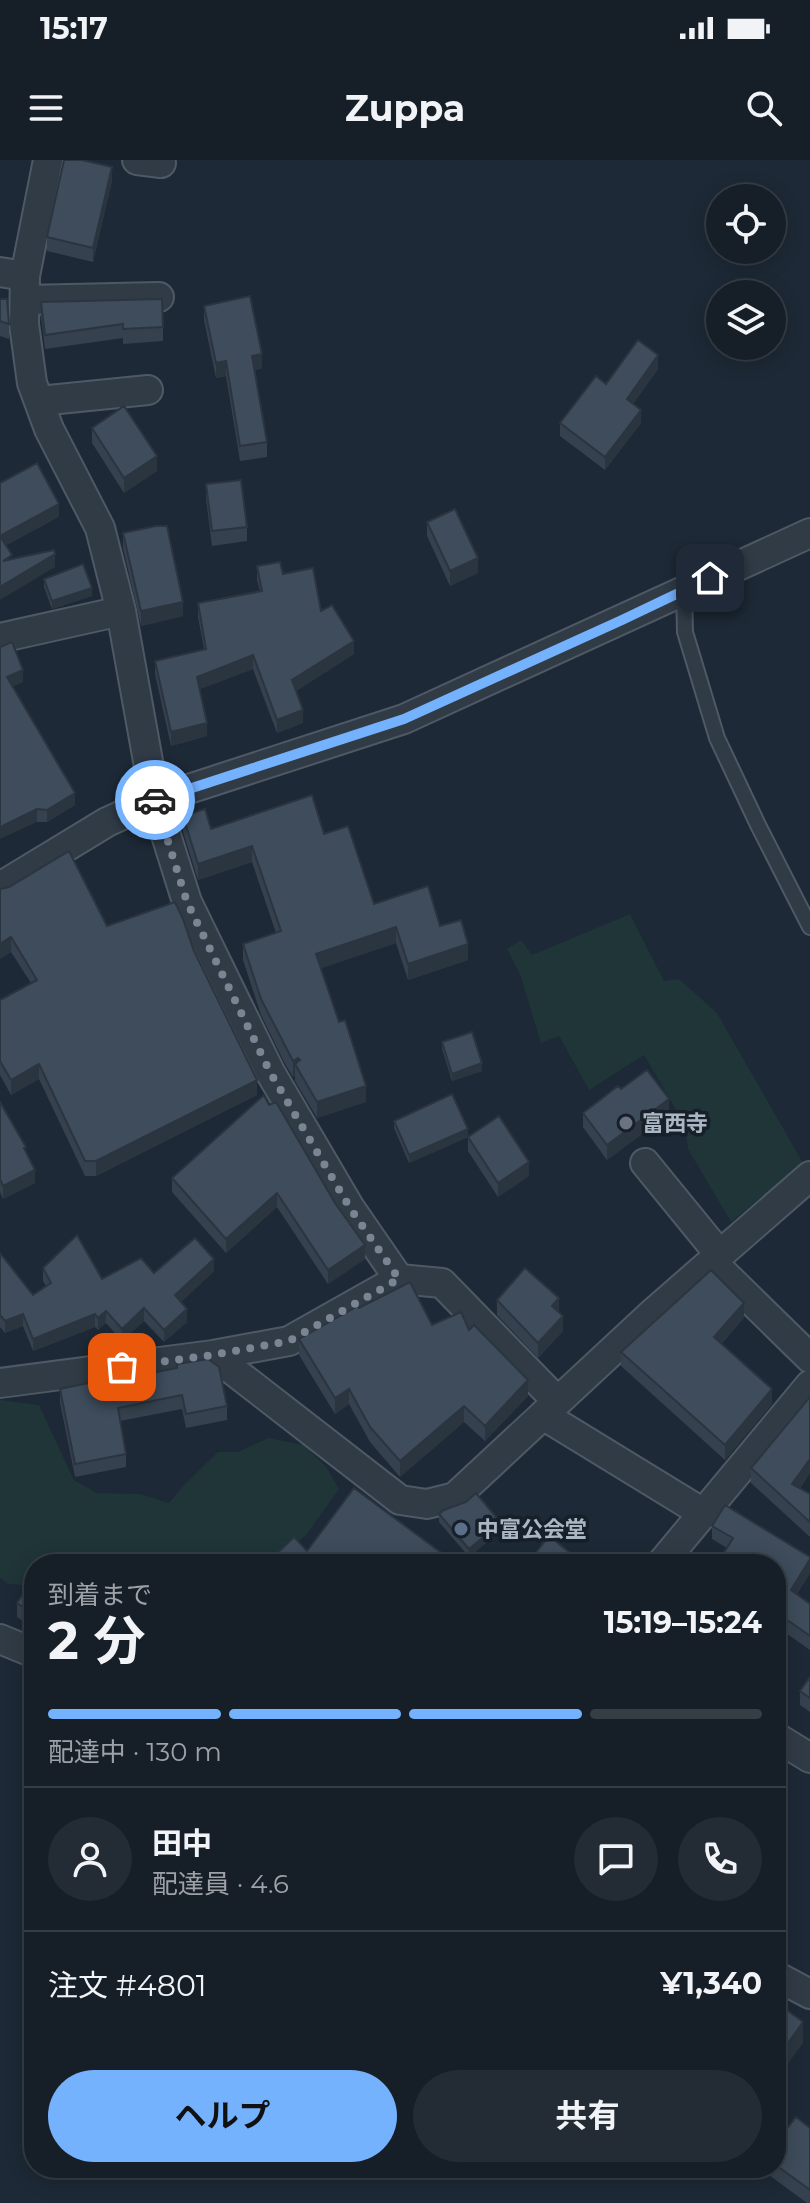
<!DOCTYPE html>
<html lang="ja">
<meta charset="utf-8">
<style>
body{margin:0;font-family:Montserrat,"Noto Sans JP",sans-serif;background:#232c34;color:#f1f3f6;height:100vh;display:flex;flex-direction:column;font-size:30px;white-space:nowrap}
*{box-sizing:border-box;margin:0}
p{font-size:26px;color:#9ea2a8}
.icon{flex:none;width:44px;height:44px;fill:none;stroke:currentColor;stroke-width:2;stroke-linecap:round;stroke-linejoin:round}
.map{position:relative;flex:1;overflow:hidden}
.side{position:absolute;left:24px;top:1394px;width:762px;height:624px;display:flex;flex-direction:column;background:#161f28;border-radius:32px;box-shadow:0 4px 20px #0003,0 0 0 2px #353d45}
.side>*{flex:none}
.tools{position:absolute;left:706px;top:24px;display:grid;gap:16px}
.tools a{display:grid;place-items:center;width:80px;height:80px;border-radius:50%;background:#161f28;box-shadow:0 4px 20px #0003,0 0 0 2px #353d45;font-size:40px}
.pin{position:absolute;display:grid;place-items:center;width:68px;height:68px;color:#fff;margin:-34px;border-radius:16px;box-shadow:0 4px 12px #0006}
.courier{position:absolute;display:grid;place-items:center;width:80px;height:80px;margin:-40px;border:6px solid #75b2fe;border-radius:50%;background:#fff;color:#222;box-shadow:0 2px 10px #0007}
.headline em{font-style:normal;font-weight:700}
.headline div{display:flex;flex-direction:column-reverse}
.headline{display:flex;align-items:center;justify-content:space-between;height:136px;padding:0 24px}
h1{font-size:52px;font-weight:700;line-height:60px}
.bar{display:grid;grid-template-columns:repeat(4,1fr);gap:12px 8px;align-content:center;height:96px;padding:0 24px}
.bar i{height:10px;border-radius:6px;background:#353d45}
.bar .current{background:#75b2fe}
.bar p{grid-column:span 4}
.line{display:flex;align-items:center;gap:20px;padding:0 24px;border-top:2px solid #353d45}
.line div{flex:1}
.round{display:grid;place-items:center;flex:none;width:84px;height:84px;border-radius:42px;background:#232c34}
.primary-button{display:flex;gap:16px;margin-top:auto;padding:16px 24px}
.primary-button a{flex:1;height:92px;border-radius:48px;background:#75b2fe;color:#111;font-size:32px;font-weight:700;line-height:92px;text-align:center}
.primary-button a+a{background:#232c34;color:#f1f3f6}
.status{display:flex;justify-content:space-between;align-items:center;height:56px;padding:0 40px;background:#161f28;direction:ltr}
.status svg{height:22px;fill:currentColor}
header{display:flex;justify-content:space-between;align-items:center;height:104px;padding:0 24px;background:#161f28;font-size:36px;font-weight:700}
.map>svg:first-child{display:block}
.green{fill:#1f3537}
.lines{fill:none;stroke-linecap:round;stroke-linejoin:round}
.lane-casing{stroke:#4e5965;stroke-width:18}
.street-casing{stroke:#4e5965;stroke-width:32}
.lane{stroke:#313b46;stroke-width:14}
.street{stroke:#313b46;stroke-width:28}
.wall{fill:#35414e}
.shaded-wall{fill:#2b3540}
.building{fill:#3e4c5b;stroke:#2b3540;stroke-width:2}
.done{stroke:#798592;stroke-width:8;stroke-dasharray:0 14.4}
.route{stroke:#75b2fe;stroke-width:10}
.worship-dot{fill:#6b7280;stroke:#17202a;stroke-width:3}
.service-dot{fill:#5c6f8a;stroke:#17202a;stroke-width:3}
.labels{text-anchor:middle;stroke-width:7;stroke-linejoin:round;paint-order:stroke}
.poi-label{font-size:22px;font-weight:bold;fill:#aab6c4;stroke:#17202a;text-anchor:start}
</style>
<div class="status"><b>15:17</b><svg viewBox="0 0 49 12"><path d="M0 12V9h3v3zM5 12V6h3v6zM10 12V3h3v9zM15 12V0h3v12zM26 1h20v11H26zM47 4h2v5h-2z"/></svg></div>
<header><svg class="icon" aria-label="menu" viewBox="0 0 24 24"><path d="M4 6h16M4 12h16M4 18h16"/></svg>Zuppa<svg class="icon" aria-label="search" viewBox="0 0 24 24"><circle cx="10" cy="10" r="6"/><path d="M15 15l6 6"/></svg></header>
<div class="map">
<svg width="810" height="2043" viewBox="0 0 810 2043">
<rect width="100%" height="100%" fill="#1d2936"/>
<path class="green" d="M630,754L664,821L679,819L717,853L803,1003L731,1062L688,989L685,965L644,895L589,930L559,876L541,883L520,814L507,789L521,780L532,795Z
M0,1240L39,1245L74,1320L97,1333L140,1334L169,1343L185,1324L218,1292H238L268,1278L304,1285L327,1308L339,1329L307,1374L274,1404H34V1426L8,1424L0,1418Z"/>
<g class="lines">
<g class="lane-casing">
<path id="lane" d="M684,430L685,472L717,578L758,665L810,767"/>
</g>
<g class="street-casing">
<path id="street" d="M48,0L25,116L24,164L32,223L49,269L100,368L121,451L155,640L187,742L270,912L350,1048L399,1119
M137,0L161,3
M0,112L25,116
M25,140L159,137
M39,241L148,230
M0,478L121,451
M0,727L107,662L155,640L404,559L810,373
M645,1003L720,1095
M712,1102L810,1198
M213,1195L400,1340L427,1344L455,1337L654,1152L810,1016
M0,1223L213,1195L289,1181L399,1119L442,1123L557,1241
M543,1255L703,1353
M661,1404L810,1225
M0,1479L34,1493
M776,1577L810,1598
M776,1816L810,1834"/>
</g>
<use href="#lane" class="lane"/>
<use href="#street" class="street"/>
</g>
<path class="wall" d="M112,21L93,102L47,91V77Z
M0,139L9,164V179L0,176Z
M41,142L163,167V181L123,184V178L45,189L41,157Z
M204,146L262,208L255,210L267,282V297L240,301L226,216L216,218L204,160Z
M658,209L633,244L641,263L605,310L560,276V263L606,224Z
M92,268L157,311L124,333L92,283Z
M206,324L247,367V381L212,386L206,339Z
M427,362L478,413L450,426L427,376Z
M123,373L183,456L141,466L123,388Z
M257,406L283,414L321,451L354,494L296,531L303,563L277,573L253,509L200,529L207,576L171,586L155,514V501L204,489L198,457V443L260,431L257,420Z
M44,419L92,436L52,449L44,427Z
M0,487L23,522L13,526L75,645L47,662H37Z
M183,656L211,669L324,674L374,744L440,766L468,800L408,820L396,783L321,808L366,942L317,958L295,921V916L293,917L285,904L261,855L243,800V784L276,773L252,702L198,720L183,672Z
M0,729L107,766L194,791L257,935L96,1016H85L39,919L11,935L0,915V840L31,823L11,792L0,799Z
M442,882L482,911L452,921L442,889Z
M621,929L669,954L607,1000L583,967V953Z
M0,942L26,992L35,1023L3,1039L0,1032Z
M269,945L365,1099L328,1124L277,1047L226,1093L172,1032V1018Z
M394,961L468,977L409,1003L394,968Z
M468,977L529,1016L498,1037L468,991Z
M0,1093L33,1135L46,1126L43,1121V1108L102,1119L154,1113L214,1111L181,1142L187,1162L164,1182L144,1161L122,1181L106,1163L98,1170L95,1167L33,1191L23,1166L5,1173L0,1167Z
M497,1140L559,1153L563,1171L538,1198L497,1155Z
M359,1148L432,1165L469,1170L528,1236L485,1281L464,1262L400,1317L370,1282L349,1244L335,1254L299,1195V1179Z
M744,1158L722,1183L772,1244L725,1300L621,1206V1192Z
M177,1204L227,1246V1260L186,1268L182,1249L120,1261L126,1294V1307L75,1317L60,1243V1229L112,1221L177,1209Z
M810,1237V1313L800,1328L810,1334V1377L751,1323V1308Z
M439,1354L496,1365L492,1368L493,1377L469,1397L439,1362Z
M712,1366L810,1397V1413L797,1434L810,1444V1490L776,1466V1404L727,1388L712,1379Z
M34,1418V1468L17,1457V1443Z
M810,1517V1552L800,1545V1531Z
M810,1968V2043H807L765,2012V2008H776V1983Z"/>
<path class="shaded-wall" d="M112,7V21L93,102V88Z
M262,194V208L252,210V196Z
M658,195V209L627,252V239Z
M226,201V216L216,218V203Z
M641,250V263L605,310V297Z
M157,296V311L124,333V318Z
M59,344V357L0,389V376Z
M55,394V407L0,440V427Z
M478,398V413L450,426V411Z
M92,428V436L52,449V441Z
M183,442V456L141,466V451Z
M354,481V494L292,533V520Z
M253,495V509L197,530V517Z
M23,510V522L7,529V517Z
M303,550V563L277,573V560Z
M207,563V576L171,586V572Z
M75,633V645L47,662V650Z
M37,649V662L0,679V667Z
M252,686V702L198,720V704Z
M396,767V783L316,810V794Z
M11,777V792L0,799V784Z
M468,784V800L408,820V804Z
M298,898V911L295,904V916L293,917V901Z
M482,903V911L452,921V914Z
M39,904V919L11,935V920Z
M257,920V935L96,1016V1001Z
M366,926V942L317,958V942Z
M669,939V954L607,1000V985Z
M468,969V977L409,1003V995Z
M529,1002V1016L498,1037V1023Z
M35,1010V1023L3,1039V1026Z
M277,1033V1047L226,1093V1079Z
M365,1085V1099L328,1124V1110Z
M214,1099V1111L175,1148V1135Z
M559,1138V1153L552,1146Z
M744,1143V1158L714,1191V1177Z
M144,1148V1161L122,1181V1169Z
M187,1149V1162L164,1182V1170Z
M106,1151V1163L98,1170V1158Z
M23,1154V1166L5,1173V1161Z
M95,1154V1167L33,1191V1179Z
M563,1156V1171L538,1198V1183Z
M528,1220V1236L485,1281V1266Z
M349,1229V1244L335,1254V1238Z
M772,1229V1244L725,1300V1285Z
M464,1246V1262L400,1317V1301Z
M810,1299V1313L792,1338V1324Z
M496,1357V1365L489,1372V1364Z
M493,1369V1377L469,1397V1389Z
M810,1399V1413L791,1444V1430Z
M803,1862V1883L776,1920V1900Z"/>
<path class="building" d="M64,0H82L112,7L93,88L47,77Z
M250,136L262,194L252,196L267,282L240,286L226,201L216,203L204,146Z
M0,139H7L9,164L0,161Z
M162,139L163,167L123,169V164L45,175L41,142Z
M638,180L658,195L627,239L641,250L605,297L560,263L596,216L606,224Z
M124,246L157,296L124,318L92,268Z
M37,303L59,344L0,376L12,395L3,401L54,390L55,394L0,427V323Z
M241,320L247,367L212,371L206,324Z
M455,349L478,398L450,411L427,362Z
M156,366H167L183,442L141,451L123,373Z
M280,402L283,414L313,408L321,451L332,445L354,481L292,520L303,550L277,560L253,495L197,517L207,563L171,572L155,501L206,489L198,443L262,431L257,406Z
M83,404L92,428L52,441L44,419Z
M12,482L23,510L7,517L75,633L47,650L37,649L0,667V487Z
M312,635L324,674L348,666L374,744L428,726L440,766L461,760L468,784L408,804L396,767L316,794L339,862L345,860L366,926L317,942L295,904L300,900L298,898L293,901L261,839L243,784L281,771L252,686L198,704L183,656L205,649L211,669Z
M69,691L107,766L175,742L183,759L194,791L257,920L96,1001H85L39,904L11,920L0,901V840L37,820L11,777L0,784V729L9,727Z
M472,872L482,903L452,914L442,882Z
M647,910L669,939L607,985L583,953L618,926L621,929Z
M452,934L468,969L409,995L394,961Z
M264,935L269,945L276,942L335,1043L365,1085L328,1110L277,1033L226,1079L172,1018Z
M0,942L26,987L24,988L35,1010L3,1026L0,1019Z
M499,956L529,1002L498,1023L468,977Z
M77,1075L102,1119L141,1098L154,1113L195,1078L214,1099L175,1135L187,1149L164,1170L144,1148L122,1169L106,1151L98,1158L95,1154L33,1179L23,1154L5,1161L0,1155V1093L33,1135L51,1123L43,1108Z
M525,1108L559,1138L552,1146L563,1156L538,1183L497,1140Z
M711,1110L744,1143L714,1177L772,1229L725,1285L621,1192Z
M410,1122L432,1165L461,1152L469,1170L474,1165L528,1220L485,1266L464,1246L400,1301L370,1267L349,1229L335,1238L299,1179L358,1146L359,1148Z
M208,1199L219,1207L227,1246L186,1254L182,1235L118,1248L126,1294L75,1304L60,1229L112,1218V1221L177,1208V1204Z
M810,1237V1299L792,1324L810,1334V1362L751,1308Z
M354,1328L451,1400L447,1404H266L294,1377L307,1391Z
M476,1333L496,1357L489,1364L493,1369L469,1389L439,1354L444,1350L466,1342Z
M725,1345L810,1397V1399L791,1430L810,1444V1476L776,1452V1404H717L733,1378L712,1366Z
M549,1376L579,1400L576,1404H527Z
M34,1418V1454L17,1443Z
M810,1517V1538L800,1531Z
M776,1842L803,1862L776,1900Z
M796,1957L810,1968V2030L776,2005V1983Z"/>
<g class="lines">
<path class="done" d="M122,1207L213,1195L289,1181L399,1119L350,1048L270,912L187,742L155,640"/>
<path class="route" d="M155,640L404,559L622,460L710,418"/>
</g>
<circle class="worship-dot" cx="626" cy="963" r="8"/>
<circle class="service-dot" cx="461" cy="1369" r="8"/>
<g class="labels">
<g class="poi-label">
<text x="642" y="971">富西寺</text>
<text x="477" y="1377">中富公会堂</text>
</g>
</g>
</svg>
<div class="tools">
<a><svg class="icon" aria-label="locate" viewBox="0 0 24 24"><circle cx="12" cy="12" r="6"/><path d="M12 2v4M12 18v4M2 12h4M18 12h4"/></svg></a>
<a><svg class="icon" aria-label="layers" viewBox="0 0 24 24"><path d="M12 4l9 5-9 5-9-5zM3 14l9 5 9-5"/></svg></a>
</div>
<div class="pin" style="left:122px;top:1207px;background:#ea580c"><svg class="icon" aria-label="bag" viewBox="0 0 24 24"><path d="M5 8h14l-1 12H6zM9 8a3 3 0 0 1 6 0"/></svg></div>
<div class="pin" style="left:710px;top:418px;background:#1f2937"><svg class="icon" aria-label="home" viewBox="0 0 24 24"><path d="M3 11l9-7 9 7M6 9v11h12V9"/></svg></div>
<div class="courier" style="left:155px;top:640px"><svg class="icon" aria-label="car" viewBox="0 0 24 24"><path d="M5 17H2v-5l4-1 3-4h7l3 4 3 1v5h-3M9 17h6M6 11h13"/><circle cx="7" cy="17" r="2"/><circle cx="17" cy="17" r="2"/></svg></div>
<section class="side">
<div class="headline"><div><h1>2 分</h1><p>到着まで</p></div><em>15:19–15:24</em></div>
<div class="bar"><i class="current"></i><i class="current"></i><i class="current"></i><i></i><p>配達中 · 130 m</p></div>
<div class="line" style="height:144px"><a class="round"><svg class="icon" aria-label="person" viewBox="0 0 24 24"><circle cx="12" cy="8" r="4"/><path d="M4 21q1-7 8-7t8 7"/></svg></a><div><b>田中</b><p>配達員 · 4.6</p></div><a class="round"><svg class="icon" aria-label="chat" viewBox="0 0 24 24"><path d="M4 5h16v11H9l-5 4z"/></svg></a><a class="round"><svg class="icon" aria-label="phone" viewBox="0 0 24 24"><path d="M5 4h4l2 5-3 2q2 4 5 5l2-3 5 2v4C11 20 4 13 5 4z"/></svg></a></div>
<div class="line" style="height:104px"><div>注文 #4801</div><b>¥1,340</b></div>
<div class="primary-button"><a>ヘルプ</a><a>共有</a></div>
</section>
</div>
